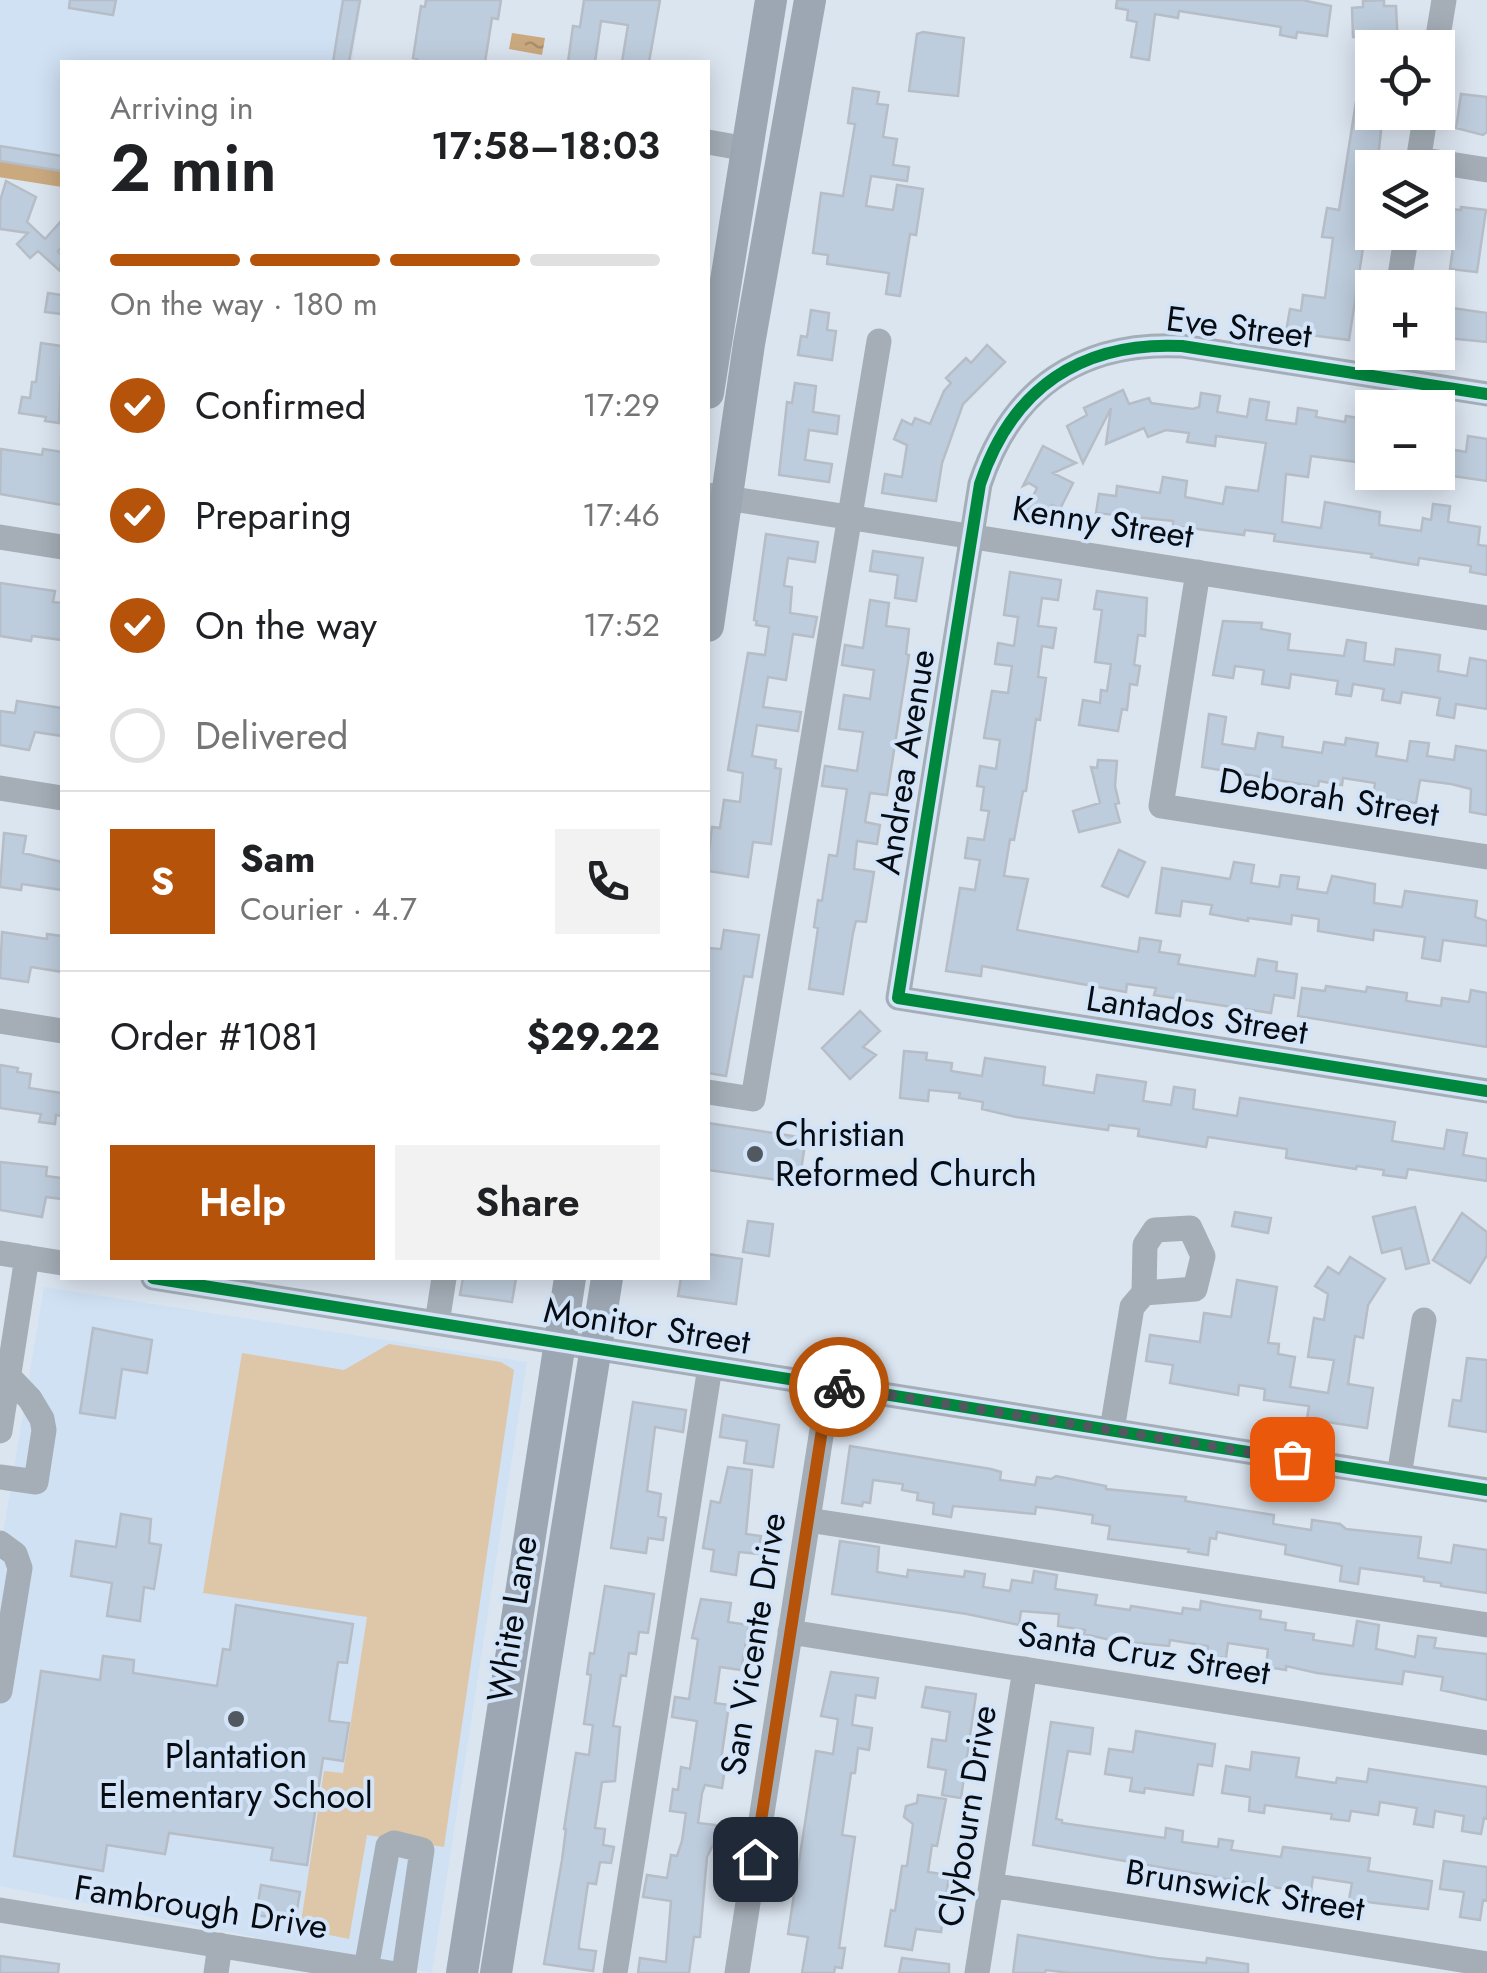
<!DOCTYPE html>
<meta charset="utf-8">
<style>
body{margin:0;font-family:Jost,sans-serif;background:#f2f2f2;color:#202124;height:100vh;display:flex;flex-direction:column;font-size:38px;white-space:nowrap}
*{box-sizing:border-box;margin:0}
p{font-size:32px;color:#757577}
.icon{flex:none;width:55px;height:55px;fill:none;stroke:currentColor;stroke-width:2;stroke-linecap:round;stroke-linejoin:round}
.map{position:relative;flex:1;overflow:hidden}
.details{position:absolute;left:60px;top:60px;width:650px;height:1220px;display:flex;flex-direction:column;background:#fff;border-radius:0px;box-shadow:0 5px 25px #0003}
.details>*{flex:none}
.buttons{position:absolute;left:1355px;top:30px;display:grid;gap:20px}
.buttons a{display:grid;place-items:center;width:100px;height:100px;border-radius:0px;background:#fff;box-shadow:0 5px 25px #0003;font-size:50px}
.pin{position:absolute;display:grid;place-items:center;width:85px;height:85px;color:#fff;margin:-42px;border-radius:20px;box-shadow:0 5px 15px #0006}
.courier{position:absolute;display:grid;place-items:center;width:100px;height:100px;margin:-50px;border:8px solid #b45309;border-radius:50%;background:#fff;color:#222;box-shadow:0 2px 12px #0007}
.head em{font-style:normal;font-weight:600}
.head div{display:flex;flex-direction:column-reverse}
.head{display:flex;align-items:center;justify-content:space-between;height:170px;padding:0 50px}
h1{font-size:65px;font-weight:600;line-height:75px}
.bar{display:grid;grid-template-columns:repeat(4,1fr);gap:15px 10px;align-content:center;height:120px;padding:0 50px}
.bar i{height:12px;border-radius:8px;background:#e0e0e0}
.bar .current{background:#b45309}
.bar p{grid-column:span 4}
.line{display:flex;align-items:center;gap:25px;padding:0 50px;border-top:2px solid #e0e0e0}
.line div{flex:1}
.round{display:grid;place-items:center;flex:none;width:105px;height:105px;border-radius:0px;background:#f2f2f2}
ol{padding:0 50px;list-style:none}
li{display:flex;align-items:center;gap:30px;height:110px}
li p{margin-inline-start:auto}
li .icon{padding:10px;border-radius:50%;background:#b45309;color:#fff;stroke-width:4}
li:last-child{color:#757577}
li i{width:55px;height:55px;border:5px solid #e0e0e0;border-radius:50%}
.button{display:flex;gap:20px;margin-top:auto;padding:20px 50px}
.button a{flex:1;height:115px;border-radius:0px;background:#b45309;color:#fff;font-size:40px;font-weight:600;line-height:115px;text-align:center}
.button a+a{background:#f2f2f2;color:#202124}
.map>svg:first-child{display:block}
.built{fill:#d0e1f4}
.garden{fill:#dec6a8}
.water{fill:url(#water-ripples)}
.lines{fill:none;stroke-linecap:round;stroke-linejoin:round}
.canal{stroke:#caa97f;stroke-width:20}
.building{fill:#becddd;stroke:#b6bdc6;stroke-width:2.5}
.minor{stroke:#a5aeb7;stroke-width:25}
.major{stroke:#9ca7b3;stroke-width:32}
.cycleway-casing{stroke:#d3e4f8;stroke-width:19}
.cycleway{stroke:#00873e;stroke-width:12}
.done{stroke:#515860;stroke-width:10;stroke-dasharray:0 18}
.route{stroke:#b45309;stroke-width:12}
.poi-dot{fill:#515860;stroke:#d3e4f8;stroke-width:4}
.labels{text-anchor:middle;stroke-width:8;stroke-linejoin:round;paint-order:stroke}
.street-label{font-size:35px;fill:#070c12;stroke:#d3e4f8}
.poi-label{font-size:35px;fill:#070c12;stroke:#d3e4f8;text-anchor:start}
</style>
<div class="map">
<svg width="1487" height="1973" viewBox="0 0 1487 1973">
<defs>
<pattern id="water-ripples" width="26" height="14" patternUnits="userSpaceOnUse" patternTransform="scale(2.5)"><rect width="26" height="14" fill="#caa97f"/><path d="M2 4q2-2 4 0t4 0M15 11q2-2 4 0t4 0" fill="none" stroke="#ac906d"/></pattern>
</defs>
<rect width="100%" height="100%" fill="#dbe5f0"/>
<path class="built" d="M0,0H362L352,62H62V167L0,157Z
M44,1287L527,1362L432,1973L0,1886V1552Z"/>
<path class="garden" d="M389,1344L501,1362L514,1370L444,1847L367,1835L349,1939L300,1929L324,1771L343,1773L367,1617L203,1593L242,1353L344,1370Z"/>
<path class="water" d="M512,33L545,38L542,55L509,49Z"/>
<g class="lines">
<path class="canal" d="M0,167L62,177"/>
</g>
<path class="building" d="M70,0H116L113,15L69,8Z
M343,0H360L349,62H333Z
M426,0H501L498,19L492,18L485,62H417V59L413,58L421,6L425,7Z
M584,0H660L649,62H622L628,25L601,21L595,62H568L573,26L580,27Z
M1117,0H1302L1331,6L1327,36L1297,32L1296,38L1280,35L1281,27L1179,11L1178,18L1155,14L1149,60L1131,57L1137,22L1127,20L1128,10L1116,8Z
M1384,0V6H1396L1398,48H1364L1366,37H1353L1352,8L1363,7V1Z
M923,32L964,38L958,96L909,91L917,34Z
M1364,51L1372,52V112H1383L1377,168H1372V189L1349,340L1286,332L1290,309L1301,311L1303,295L1325,298L1333,238L1322,237L1327,208L1339,210Z
M853,88L879,92L877,104L888,105L883,137L897,139L893,165L909,167L907,181L871,176L866,206L893,210L897,185L923,189L916,235L910,234L900,296L886,294L889,273L827,264L828,255L813,253L821,193L843,196L855,124L848,123Z
M1461,94L1487,97V132L1483,135L1456,128Z
M0,146L62,156V171L0,161Z
M6,181L36,197L27,222L45,239L62,220V247L58,251L62,256L60,271L38,251L30,258L17,244L28,233L0,229V201Z
M1461,207L1486,210L1477,272L1450,269L1454,240L1438,237L1442,208L1461,210Z
M48,293L62,295V314L45,312Z
M1438,306L1487,313V342L1438,337Z
M811,310L829,313L827,330L836,331L832,360L798,355L801,336L807,337Z
M41,343L62,346L59,423L45,421L46,417L19,413L22,397L30,398L32,382H36Z
M987,345L1005,362L963,404L942,463L936,501L882,493L885,474L902,477L907,445L894,439L902,420L912,425L915,418L930,424L944,391L951,383L946,378L966,358L971,363Z
M795,383L816,386L813,412L839,416L837,434L809,430L805,460L832,464L829,482L779,475L787,402L792,403Z
M1123,390L1129,404L1149,398L1151,403L1193,409L1199,407L1201,393L1220,396L1217,412L1247,417L1250,399L1269,402L1266,420L1296,424L1298,408L1317,411L1316,417L1345,422L1346,416L1365,419L1363,430L1372,432V464L1311,456L1308,477L1286,474L1282,522L1321,528L1325,502L1380,512L1379,525L1421,531L1423,518L1431,520L1433,504L1450,506L1448,522L1480,527L1478,545L1487,546V575L1470,572L1471,566L1419,558L1418,565L1399,562L1371,557L1372,554L1274,541L1275,534L1245,530L1244,535L1173,526V521L1096,513L1099,494L1116,496L1117,486L1160,493L1163,477L1187,481L1185,497L1223,504L1226,487L1258,491L1266,443L1216,436L1215,446L1187,442L1189,433L1166,430L1148,437L1144,428L1106,444L1111,408L1083,463L1067,426L1087,415L1084,408Z
M1468,436L1487,439V481L1438,474V447L1466,452Z
M1043,446L1076,463L1053,473L1073,483L1060,509L1052,505L1044,521L1025,512L1037,488L1029,483L1023,486Z
M1,449L42,455L43,449L62,452V505L0,494Z
M766,534L818,542L815,562L788,558L784,586L792,587L790,613L817,617L813,637L793,634L786,680L768,677L763,707L801,712L798,731L757,725L752,756L776,760L775,768L781,769L771,844L753,842L748,877L708,871V861L712,827L720,828L724,800L740,802L743,773L728,770L748,653L765,655L769,627L756,625L757,621L754,620Z
M873,551L923,558L916,601L895,598L898,575L870,571Z
M1010,572L1061,580L1058,600L1042,598L1038,626L1056,628L1053,648L1042,646L1038,677L1046,678L1040,720L1036,719L1026,791H1023L1014,840L1010,839L1004,876L1028,879L1017,930L1138,952L1140,938L1161,941L1159,952L1180,955L1178,964L1255,976L1258,959L1277,962L1276,971L1297,974L1294,998L1274,995L1271,1013L1154,995L1156,988L1127,984L1126,992L982,966L981,976L946,971L960,888L975,890L980,860L965,858L968,838L984,840L989,811L981,810L984,787L977,786L980,766L996,769L1000,740L984,738L992,691L1008,693L1012,666L995,664L998,643L1014,646L1018,617L1004,615Z
M0,583L55,591L53,602L62,603V640L32,636L31,641L0,636Z
M1097,591L1147,598L1145,636L1138,635L1134,665L1140,666L1137,685L1130,684L1127,710L1122,709L1118,731L1079,725L1083,700L1100,703L1101,690L1107,691L1111,664L1095,662L1102,610L1094,609Z
M870,600L889,603L886,626L909,629L906,654L909,655L887,795L870,793L865,822L880,825L877,844L857,841L854,869L874,872L866,922L856,921L853,933L843,994L809,989L818,928L814,927L818,900L822,901L829,855L837,856L847,789L822,786L825,766L857,771L863,732L839,729L844,695L870,699L874,670L842,665L845,645L863,648Z
M1223,621L1262,623L1261,629L1290,634L1288,650L1344,656L1347,640L1366,643L1364,661L1394,665L1396,649L1420,652L1440,655L1438,671L1467,676L1470,658L1487,661V709L1456,704L1454,718L1437,715L1440,698L1402,692L1400,703L1382,700L1384,689L1353,684L1351,696L1336,694L1338,681L1291,674L1289,688L1262,684L1264,670L1235,666L1233,678L1213,675Z
M17,701L62,708V736L35,732L29,750L0,745V711L15,713Z
M1209,714L1226,717L1222,744L1255,749L1258,733L1283,737L1282,747L1322,753L1324,742L1345,745L1346,738L1378,743L1376,756L1407,761L1410,741L1429,743L1427,756L1454,760L1456,746L1487,751V815L1470,812L1471,789L1451,784L1420,780L1416,803L1373,797L1375,783L1343,778L1342,785L1319,781L1318,787L1202,767Z
M1098,760L1117,761L1115,786L1119,803L1115,804L1120,822L1079,832L1073,811L1100,803L1091,767L1097,768Z
M4,833L26,836L23,853L62,862V890L22,884L21,890L0,887Z
M1119,850L1145,862L1128,897L1102,886Z
M1234,862L1254,865L1251,883L1279,887L1281,875L1299,877L1297,889L1327,893L1332,876L1375,884L1374,903L1402,907L1405,891L1477,901L1475,917L1487,921V946L1443,940L1440,961L1422,958L1425,937L1374,930L1373,940L1318,931L1319,919L1292,915L1291,924L1248,918V921L1210,914L1212,905L1182,901L1180,916L1156,913L1162,868L1230,879Z
M724,930L759,935L752,977L744,976L726,1076L708,1073V948L721,949Z
M2,932L47,939V934L62,936V972L31,967L28,982L0,978Z
M1326,986L1366,992L1367,987L1407,993L1406,1001L1441,1006L1442,998L1469,1002L1471,990L1487,993V1047L1298,1016L1302,988L1325,991Z
M860,1011L880,1031L863,1047L876,1055L850,1079L822,1048Z
M904,1051L927,1053L926,1060L952,1063L951,1071L982,1076L985,1058L1045,1067L1043,1085L1094,1093L1097,1075L1146,1082L1143,1101L1171,1105L1174,1087L1195,1090L1193,1109L1237,1116L1240,1098L1395,1122L1392,1141L1444,1149L1447,1130L1467,1133L1463,1155L1487,1159V1181L1408,1169L1406,1178L1383,1175L1384,1170L1357,1166L1356,1169L1286,1158L1287,1149L1208,1137L1206,1147L1138,1136L1139,1129L1109,1125L1108,1130L1016,1117L982,1109L983,1102L959,1098L960,1093L929,1090L928,1101L900,1098Z
M0,1065L18,1068L17,1072L31,1074L29,1088L62,1093V1116L56,1115L55,1124L39,1122L41,1114L0,1108Z
M708,1123L806,1138L799,1183L708,1170Z
M0,1162L47,1167L46,1176L62,1178V1199L46,1197L42,1217L0,1210Z
M1415,1207L1429,1263L1406,1269L1401,1248L1382,1253L1373,1217Z
M1235,1212L1271,1218L1268,1233L1232,1226Z
M1462,1213L1487,1232V1255L1470,1283L1433,1260Z
M748,1221L773,1224L769,1256L743,1252Z
M708,1254L742,1259L736,1304L678,1296L681,1278H708Z
M1350,1257L1385,1279L1368,1305L1363,1338L1355,1336L1348,1384L1373,1388L1367,1428L1307,1419L1309,1406L1264,1400L1265,1389L1239,1385L1238,1395L1170,1383L1173,1365L1146,1361L1150,1335L1200,1342L1204,1313L1231,1317L1237,1280L1277,1287L1268,1343L1279,1344L1278,1354L1295,1357L1290,1387L1328,1393L1334,1360L1308,1357L1314,1318L1324,1320L1328,1294L1315,1286L1328,1267L1339,1274Z
M463,1278H516L512,1302L460,1295Z
M93,1328L152,1340L147,1373L122,1369L115,1418L80,1413Z
M1467,1358L1487,1360V1432L1449,1426L1453,1400L1461,1401Z
M633,1402L686,1410L683,1432L655,1427L647,1491L661,1494L658,1516L666,1518L663,1540L648,1538L646,1553L611,1548Z
M723,1415L779,1425L773,1467L744,1463L747,1441L720,1437Z
M850,1446L991,1469L1001,1472L1000,1480L1035,1485L1037,1477L1051,1479L1056,1476L1106,1486V1489L1186,1497L1185,1501L1274,1515L1273,1524L1311,1530L1312,1520L1340,1524L1346,1529L1421,1537L1418,1558L1451,1563L1454,1545L1487,1550V1593L1441,1586V1583L1424,1581V1577L1360,1568L1358,1584L1340,1581L1342,1566L1285,1554L1286,1545L1217,1532L1216,1539L1210,1538L1208,1555L1188,1552L1189,1549L1108,1539L1110,1526L1092,1523L1093,1515L1053,1509L1036,1507L1035,1514L953,1506L951,1517L933,1514L934,1503L917,1500L918,1493L902,1490L903,1484L873,1480L870,1503L863,1502L862,1506L842,1503Z
M728,1467L752,1470L746,1534L761,1536L758,1554L739,1552L736,1575L711,1571L714,1550L703,1548L711,1501L720,1503Z
M121,1514L151,1519L149,1543L161,1545L154,1589L144,1587L140,1621L107,1616L112,1583L71,1576L76,1541L116,1547Z
M840,1541L879,1547L877,1572L907,1577L908,1570L964,1577L965,1571L985,1574L983,1587L1010,1591L1012,1580L1032,1583L1034,1571L1057,1575L1055,1589L1097,1595L1095,1605L1130,1610L1131,1606L1182,1614L1183,1608L1200,1610L1201,1601L1222,1605L1261,1611L1260,1619L1286,1623L1285,1630L1314,1634L1313,1640L1353,1646L1357,1621L1379,1625L1376,1649L1415,1657L1418,1636L1436,1638L1434,1648L1487,1654V1700L1441,1690L1443,1677L1404,1671L1402,1684L1317,1673L1286,1666V1670L1266,1667L1268,1649L1228,1643L1226,1658L1207,1656L1208,1646L1170,1640L1169,1646L1115,1641L1084,1634L1085,1630L1058,1626L1059,1614L1021,1611L1019,1625L967,1614L832,1594Z
M605,1586L654,1594L648,1633L639,1632L636,1654L629,1653L626,1676L621,1675L613,1726L620,1727L615,1781L602,1782L595,1828L605,1829L603,1845L614,1847L611,1863L600,1862L596,1884L588,1883L579,1944V1949L596,1951L593,1971L544,1964L562,1860L566,1829H564L576,1753L589,1755L593,1725L584,1724L591,1675L587,1674L590,1653L594,1654Z
M701,1599L731,1603L728,1622L749,1625L741,1670L720,1667L715,1703L729,1705L720,1767L725,1768L722,1788L705,1785L702,1793L698,1823L716,1825L714,1843L707,1857L700,1937H694L689,1973H638L640,1958L666,1962L671,1901L643,1897L647,1875L667,1878L671,1855L677,1856L682,1841L686,1813L670,1811L673,1789L678,1790L681,1767L690,1769L697,1721L672,1717L675,1697L689,1699L698,1639L692,1638Z
M236,1605L353,1624L347,1663L338,1662L329,1721L349,1723L343,1761L323,1758L307,1865L271,1860L273,1848L169,1833L165,1854L107,1845L103,1871L14,1856L41,1671L100,1680L103,1656L134,1660L133,1673L217,1686L223,1649L230,1650Z
M831,1672L878,1678L875,1698L856,1695L852,1725L872,1728L869,1750L858,1748L855,1773H851L842,1835L855,1837L839,1948H845L842,1968L835,1967L834,1973H802L808,1937L788,1934L816,1751L833,1754L838,1719L821,1716Z
M926,1687L976,1694L961,1798L942,1795L946,1770L928,1767L932,1739L946,1741L950,1712L922,1707Z
M1051,1722L1093,1728L1090,1754L1068,1751L1056,1819L1062,1820V1823L1165,1838L1166,1828L1183,1831L1182,1842L1218,1847L1219,1839L1233,1841L1231,1850L1281,1857L1283,1847L1370,1858L1368,1871L1432,1881L1428,1909L1349,1900L1352,1883L1313,1877L1311,1891L1285,1889L1033,1845Z
M1136,1731L1215,1744L1212,1766L1198,1764L1193,1795L1145,1788L1144,1793L1130,1791L1132,1778L1105,1774L1109,1749L1133,1752Z
M1252,1752L1299,1758L1296,1777L1336,1783L1337,1778L1367,1782L1369,1769L1487,1787V1819L1484,1818L1481,1834L1462,1831L1464,1816L1435,1811L1433,1827L1414,1824L1417,1808L1380,1802L1378,1815L1351,1811L1349,1821L1331,1819L1332,1814L1265,1805L1264,1813L1249,1811L1250,1797L1222,1793L1226,1766L1250,1770Z
M918,1795L946,1799L937,1846L932,1845L928,1872L949,1875L941,1932L916,1929L912,1950L885,1946L891,1910L895,1911L902,1866H907L913,1824L904,1817L906,1806L917,1803Z
M1444,1861L1487,1867V1901L1483,1900L1480,1920L1460,1917L1464,1892L1440,1889Z
M261,1885L300,1892L295,1921L256,1915Z
M1018,1935L1157,1958L1206,1963L1207,1958L1248,1964V1973H1070L1046,1970L1045,1973H1013Z
M0,1956L59,1964L58,1973H0Z
M902,1958L949,1964V1973H899Z"/>
<g class="lines">
<path class="minor" d="M1436,48L1444,0
M708,142L747,149
M1418,159L1487,170
M1417,168L1426,112
M1398,288L1407,232
M1487,394L1182,346C1081,341 1012,388 980,484L898,998L1487,1091
M708,495L1487,618
M0,537L62,547
M1198,572L1161,806L1487,857
M0,788L62,798
M0,1021L62,1031
M708,1092L753,1099L879,341
M0,1253L62,1263
M153,1278L1487,1490
M437,1323L444,1278
M1112,1430L1132,1307L1144,1293L1195,1289L1203,1256L1190,1228L1155,1230L1145,1245L1144,1293
M0,1431L27,1257
M1399,1476L1424,1320
M0,1477L36,1482L44,1430L42,1419L30,1399L8,1376
M808,1520L1487,1625
M0,1543L15,1554L20,1568L0,1691
M790,1632L1487,1743
M991,1885L1487,1964
M0,1910L390,1973
M366,1969L388,1846L394,1843L422,1850L404,1973
M216,1973L220,1945
M615,1973L710,1367
M737,1973L829,1385
M977,1973L1025,1669"/>
<path class="major" d="M708,393L771,0
M708,626L749,344L810,0
M462,1973L570,1278
M496,1973L607,1278"/>
<g class="cycleway-casing">
<path id="cycleway" d="M1487,394L1182,346C1081,341 1012,388 980,484L898,998L1487,1091
M153,1278L1487,1490"/>
</g>
<use href="#cycleway" class="cycleway"/>
</g>
<g class="lines">
<path class="done" d="M839,1387L1292,1459"/>
<path class="route" d="M755,1859L829,1385L839,1387"/>
</g>
<g class="poi-dot">
<circle cx="755" cy="1154" r="10"/>
<circle cx="236" cy="1719" r="10"/>
</g>
<g class="labels">
<g class="street-label">
<text transform="translate(1239 327) rotate(7)" y="12">Eve Street</text>
<text transform="translate(1103 522) rotate(9)" y="12">Kenny Street</text>
<text transform="translate(905 762) rotate(-81)" y="12">Andrea Avenue</text>
<text transform="translate(1329 797) rotate(9)" y="12">Deborah Street</text>
<text transform="translate(1197 1015) rotate(9)" y="12">Lantados Street</text>
<text transform="translate(647 1326) rotate(9)" y="12">Monitor Street</text>
<text transform="translate(512 1619) rotate(-81)" y="12">White Lane</text>
<text transform="translate(753 1644) rotate(-81)" y="12">San Vicente Drive</text>
<text transform="translate(1144 1653) rotate(9)" y="12">Santa Cruz Street</text>
<text transform="translate(967 1816) rotate(-81)" y="12">Clybourn Drive</text>
<text transform="translate(1245 1890) rotate(9)" y="12">Brunswick Street</text>
<text transform="translate(201 1907) rotate(9)" y="12">Fambrough Drive</text>
</g>
<g class="poi-label">
<text x="775" y="1146">Christian<tspan x="775" dy="40">Reformed Church</tspan></text>
<text x="236" y="1768" text-anchor="middle">Plantation<tspan x="236" dy="40">Elementary School</tspan></text>
</g>
</g>
</svg>
<div class="buttons">
<a><svg class="icon" aria-label="locate" viewBox="0 0 24 24"><circle cx="12" cy="12" r="6"/><path d="M12 2v4M12 18v4M2 12h4M18 12h4"/></svg></a>
<a><svg class="icon" aria-label="layers" viewBox="0 0 24 24"><path d="M12 4l9 5-9 5-9-5zM3 14l9 5 9-5"/></svg></a>
<a>+</a>
<a>−</a>
</div>
<div class="pin" style="left:1292px;top:1459px;background:#ea580c"><svg class="icon" aria-label="bag" viewBox="0 0 24 24"><path d="M5 8h14l-1 12H6zM9 8a3 3 0 0 1 6 0"/></svg></div>
<div class="pin" style="left:755px;top:1859px;background:#1f2937"><svg class="icon" aria-label="home" viewBox="0 0 24 24"><path d="M3 11l9-7 9 7M6 9v11h12V9"/></svg></div>
<div class="courier" style="left:839px;top:1387px"><svg class="icon" aria-label="bike" viewBox="0 0 24 24"><circle cx="6" cy="16" r="4"/><circle cx="18" cy="16" r="4"/><path d="M6 16l4-8h5l3 8M10 8l3 8H6M13 5h3"/></svg></div>
<section class="details">
<div class="head"><div><h1>2 min</h1><p>Arriving in</p></div><em>17:58–18:03</em></div>
<div class="bar"><i class="current"></i><i class="current"></i><i class="current"></i><i></i><p>On the way · 180 m</p></div>
<ol>
<li><svg class="icon" aria-label="check" viewBox="0 0 24 24"><path d="M5 12l5 5 9-10"/></svg>Confirmed<p>17:29</p></li>
<li><svg class="icon" aria-label="check" viewBox="0 0 24 24"><path d="M5 12l5 5 9-10"/></svg>Preparing<p>17:46</p></li>
<li><svg class="icon" aria-label="check" viewBox="0 0 24 24"><path d="M5 12l5 5 9-10"/></svg>On the way<p>17:52</p></li>
<li><i></i>Delivered</li>
</ol>
<div class="line" style="height:180px"><b class="round" style="background:#b45309;color:#fff">S</b><div><b>Sam</b><p>Courier · 4.7</p></div><a class="round"><svg class="icon" aria-label="phone" viewBox="0 0 24 24"><path d="M5 4h4l2 5-3 2q2 4 5 5l2-3 5 2v4C11 20 4 13 5 4z"/></svg></a></div>
<div class="line" style="height:130px"><div>Order #1081</div><b>$29.22</b></div>
<div class="button"><a>Help</a><a>Share</a></div>
</section>
</div>
